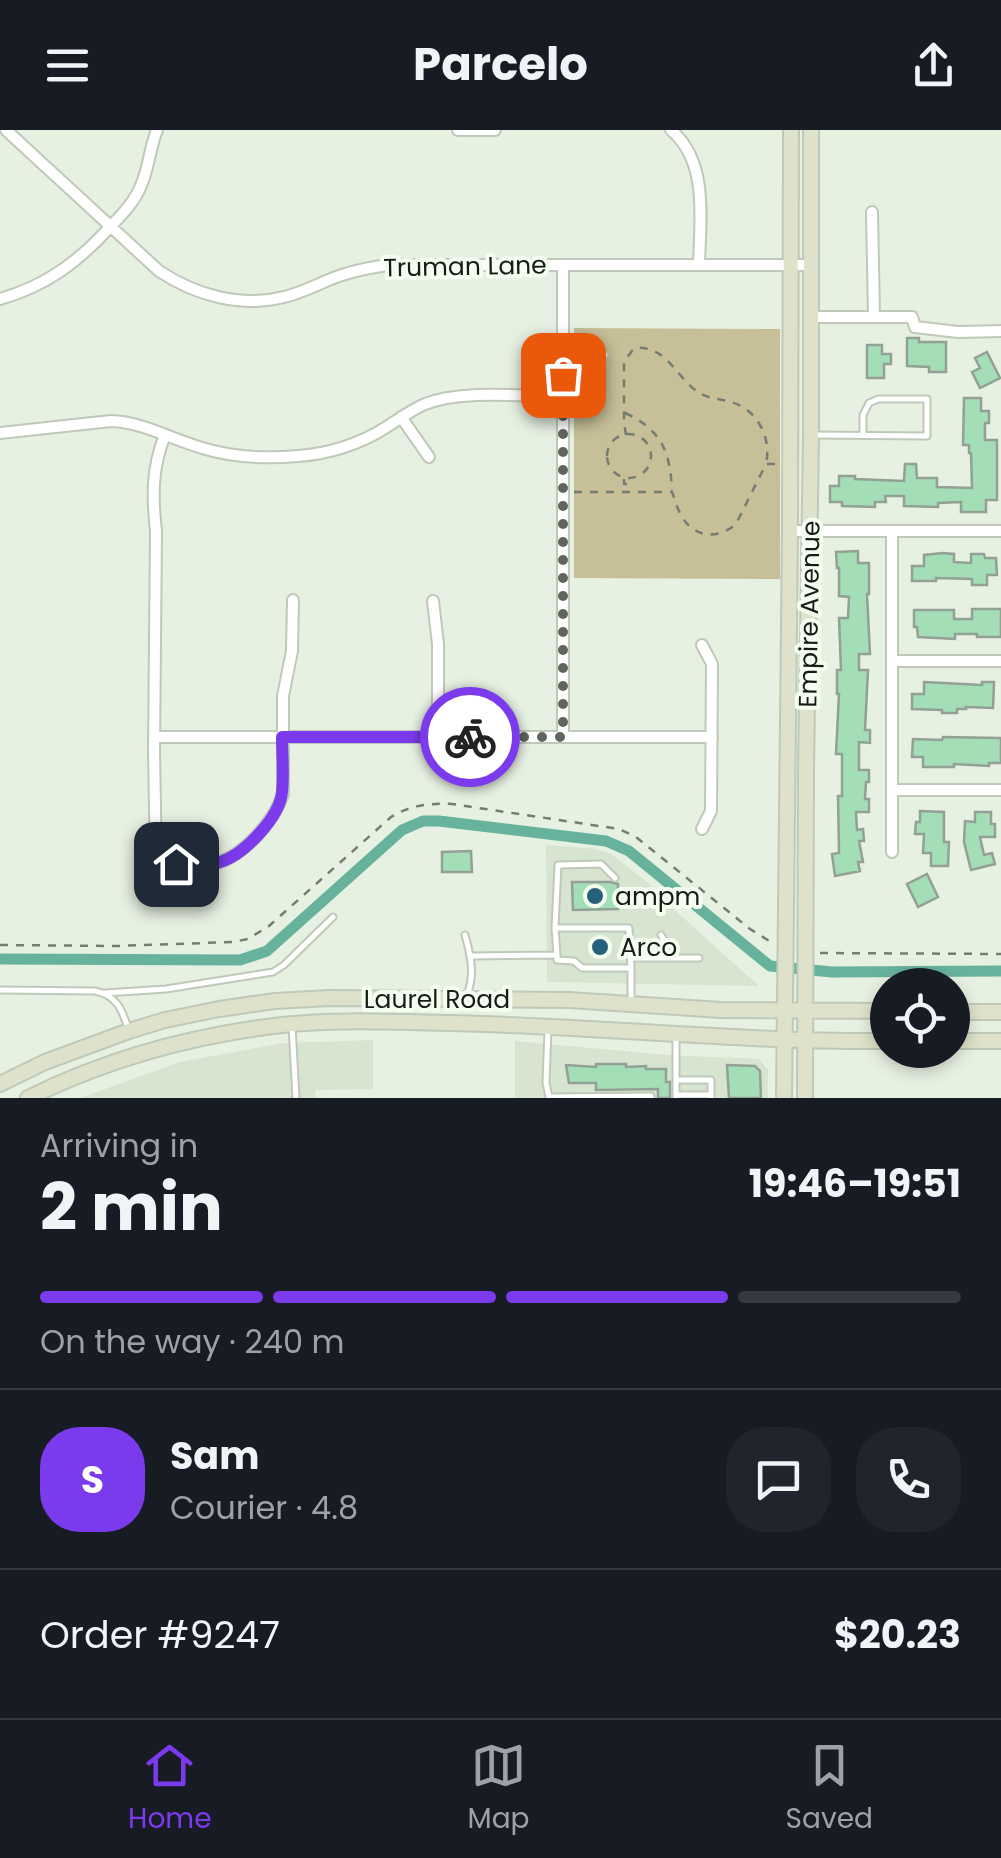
<!DOCTYPE html>
<meta charset="utf-8">
<style>
body{margin:0;font-family:Poppins,sans-serif;background:#20242c;color:#f1f3f6;height:100vh;display:flex;flex-direction:column;font-size:38px;white-space:nowrap}
*{box-sizing:border-box;margin:0}
p{font-size:32px;color:#9ea1a6}
.icon{flex:none;width:55px;height:55px;fill:none;stroke:currentColor;stroke-width:2;stroke-linecap:round;stroke-linejoin:round}
.map{position:relative;height:968px;overflow:hidden}
.sheet{display:flex;flex-direction:column;background:#171b24;flex:1}
.sheet>*{flex:none}
.tools{position:absolute;left:870px;top:838px;display:grid;gap:20px}
.tools a{display:grid;place-items:center;width:100px;height:100px;border-radius:50%;background:#171b24;box-shadow:0 5px 15px #0003;font-size:50px}
.pin{position:absolute;display:grid;place-items:center;width:85px;height:85px;color:#fff;margin:-42px;border-radius:20px;box-shadow:0 5px 15px #0006}
.courier{position:absolute;display:grid;place-items:center;width:100px;height:100px;margin:-50px;border:8px solid #7c3aed;border-radius:50%;background:#fff;color:#222;box-shadow:0 2px 12px #0007}
.overview em{font-style:normal;font-weight:700}
.overview div{display:flex;flex-direction:column-reverse}
.overview{display:flex;align-items:center;justify-content:space-between;height:170px;padding:0 40px}
h1{font-size:65px;font-weight:700;line-height:75px}
.bar{display:grid;grid-template-columns:repeat(4,1fr);gap:15px 10px;align-content:center;height:120px;padding:0 40px}
.bar i{height:12px;border-radius:8px;background:#363941}
.bar .active{background:#7c3aed}
.bar p{grid-column:span 4}
.line{display:flex;align-items:center;gap:25px;padding:0 40px;border-top:2px solid #363941}
.line div{flex:1}
.round{display:grid;place-items:center;flex:none;width:105px;height:105px;border-radius:40px;background:#20242c}
header{display:flex;justify-content:space-between;align-items:center;height:130px;padding:0 40px;background:#171b24;font-size:45px;font-weight:700}
.menu{display:flex;justify-content:space-around;align-items:center;height:140px;border-top:2px solid #363941;background:#171b24;font-size:28px;color:#9ea1a6}
.menu a{display:grid;justify-items:center;gap:5px}
.menu .active{color:#7c3aed}
.map>svg:first-child{display:block}
.built{fill:#d7e5d0}
.green{fill:#c7bf98}
.lines{fill:none;stroke-linecap:round;stroke-linejoin:round}
.canal{stroke:#67b29d;stroke-width:11}
.building{fill:#a3deb6;stroke:#92a096;stroke-width:2.5}
.service-casing{stroke:#bfc9ba;stroke-width:9}
.minor-casing{stroke:#bfc9ba;stroke-width:14}
.secondary-casing{stroke:#bfc9ba;stroke-width:18}
.path{stroke:#767c72;stroke-width:2.5;stroke-dasharray:8 8;stroke-linecap:butt}
.service{stroke:#fff;stroke-width:5}
.minor{stroke:#fff;stroke-width:10}
.secondary{stroke:#dee2cb;stroke-width:14}
.done{stroke:#60665d;stroke-width:10;stroke-dasharray:0 18}
.route{stroke:#7c3aed;stroke-width:12}
.poi-dot{fill:#27607a;stroke:#f4feef;stroke-width:4}
.labels{text-anchor:middle;stroke-width:8;stroke-linejoin:round;paint-order:stroke}
.street-label{font-size:25px;fill:#181b16;stroke:#f4feef}
.poi-label{font-size:25px;fill:#181b16;stroke:#f4feef;text-anchor:start}
</style>
<header><svg class="icon" aria-label="menu" viewBox="0 0 24 24"><path d="M4 6h16M4 12h16M4 18h16"/></svg>Parcelo<svg class="icon" aria-label="share" viewBox="0 0 24 24"><path d="M12 15V3M7 8l5-5 5 5M5 13v7h14v-7"/></svg></header>
<div class="map">
<svg width="1001" height="968" viewBox="0 0 1001 968">
<rect width="100%" height="100%" fill="#e7f1e2"/>
<path class="built" d="M546,715L596,719L610,723L671,771L669,775L759,856L547,852Z
M373,910V959L316,960L315,968H80L180,932L283,913Z
M515,911L668,925L759,929L768,939V968H515Z"/>
<path class="green" d="M574,198L780,199V449L574,448Z"/>
<g class="lines">
<path class="canal" d="M0,829L240,830L267,821L277,812L402,700L423,691H439L606,711L629,721L770,836L832,842L1001,841"/>
</g>
<path class="building" d="M907,208H919V212H946V242H929V237L907,236Z
M867,215H882V224H891V234H884V248H867Z
M987,222L1000,248L980,258L972,242L980,238L975,228Z
M964,268H981V281H989V293H985V310H997V370H986V382H961V372L938,373V377L904,376V366H885L886,372H875V377L842,376V372H830V356H839V346H855V349L904,351L905,334H916L917,348H937V357L972,358L971,323H969V315H963Z
M858,421V433H869V464H867L870,524H859V540H868L865,600H870V613L859,612V640H869V652H866L865,669H869V682H856L857,700L863,699L864,711H859L863,732H858L860,741L835,746L832,724L839,723L838,666H842V624H836L839,564H837V540H841L839,488H848L849,467L839,466V438H837L836,422Z
M943,423L954,424V432L971,433V424H984L985,428H996L997,445H987V455H972V449L936,448V451H912V436H924V425Z
M972,479H1001V507H977V504H955V509L918,507L917,497H914V480H954V489H972Z
M924,552L982,555V552H994L993,578L966,577V579H957V583H942V580L912,579V564H924Z
M943,607L1001,608V633H989V636L954,634V637H923V627H912L913,609L942,610Z
M920,681L944,682V712H949L948,736H931V723H923L924,704H915L916,692H920Z
M975,682H991V694H995V707H980L984,725L992,723L995,734L971,740L964,712L965,691L975,692Z
M471,721L472,742H442V722Z
M927,744L938,767L918,777L907,754Z
M572,752H610L618,754V779L573,780Z
M596,934H626V937L646,936V939H666V952H670V968H658V959L596,960V953H569L566,935L596,937Z
M727,935L755,936L760,941L761,968H729Z"/>
<g class="lines">
<g class="service-casing">
<path id="service" d="M563,224L605,225
M814,305L927,306V269H878L869,273L863,285V305
M555,798L558,735L601,734L615,748
M465,805C471,826 475,845 467,865
M661,805L667,815L666,825L662,827
M471,826L557,825L555,798H629L631,838H582L574,831L557,830V825
M630,828H699
M631,838V870
M0,860L95,861C116,865 122,879 128,898
M105,863L166,859L273,842L284,835L333,787
M292,896L296,968
M548,899L546,953L549,967
M676,906V968
M676,950H711V968
M676,965H711
M549,967L651,966V968"/>
</g>
<g class="minor-casing">
<path id="minor" d="M6,0L159,141C195,165 241,178 284,167C305,162 323,151 342,145C357,140 373,137 388,135H811
M458,0H495
M671,0C709,32 700,90 699,135
M872,82L874,187
M563,135V607
M0,169C46,156 78,132 110,97C123,84 136,70 142,53C149,36 150,17 157,0
M811,187H912L915,197L958,202L1001,201
M401,287L429,327
M0,303L111,291C142,292 169,308 199,317C230,327 265,329 298,326C328,324 360,314 385,298C398,290 411,280 425,274C464,259 521,267 563,266
M165,305C152,337 152,366 156,401L154,621L156,734C174,734 194,737 212,734C241,729 274,692 283,664V566L292,521L293,470
M790,401H1001
M892,402V722
M433,471L438,514V607
M702,515L712,534L711,681L702,699
M892,531H1001
M154,607H712
M893,660H1001"/>
</g>
<g class="secondary-casing">
<path id="secondary" d="M952,882H1001
M952,911H1001
M0,954L45,932L129,901L165,890L219,879L275,871L330,868L569,870L721,880L888,881
M28,968C107,929 194,905 282,895C336,889 393,892 448,893C595,896 741,912 888,911
M784,968L790,401L791,0
M805,968L806,640L811,305V0"/>
</g>
<path class="path" d="M625,283C662,300 670,322 672,360
M607 326a22 22 0 1 1 44 0a22 22 0 1 1-44 0Z
M626,305L624,292V232L634,218C665,215 674,243 695,260C706,269 718,268 731,272C757,279 772,308 766,334
M624,349V354H628V362
M574,362H672C675,370 677,378 681,385C693,408 718,410 736,394L766,334H777
M0,815L117,816L233,812L248,809L269,796L391,687C411,675 429,673 452,674L619,699L636,707L750,799L771,812
M820,823L1001,824"/>
<use href="#service" class="service"/>
<use href="#minor" class="minor"/>
<use href="#secondary" class="secondary"/>
</g>
<g class="lines">
<path class="done" d="M470,607H563V245"/>
<path class="route" d="M176,734C191,735 208,737 223,731C245,723 280,687 282,662C284,644 282,625 282,607H470"/>
</g>
<g class="poi-dot">
<circle cx="595" cy="766" r="10"/>
<circle cx="600" cy="817" r="10"/>
</g>
<g class="labels">
<g class="street-label">
<text transform="translate(465 136) rotate(-1)" y="9">Truman Lane</text>
<text transform="translate(809 484) rotate(-89)" y="9">Empire Avenue</text>
<text x="437" y="878">Laurel Road</text>
</g>
<g class="poi-label">
<text x="615" y="775">ampm</text>
<text x="620" y="826">Arco</text>
</g>
</g>
</svg>
<div class="tools">
<a><svg class="icon" aria-label="locate" viewBox="0 0 24 24"><circle cx="12" cy="12" r="6"/><path d="M12 2v4M12 18v4M2 12h4M18 12h4"/></svg></a>
</div>
<div class="pin" style="left:563px;top:245px;background:#ea580c"><svg class="icon" aria-label="bag" viewBox="0 0 24 24"><path d="M5 8h14l-1 12H6zM9 8a3 3 0 0 1 6 0"/></svg></div>
<div class="pin" style="left:176px;top:734px;background:#1f2937"><svg class="icon" aria-label="home" viewBox="0 0 24 24"><path d="M3 11l9-7 9 7M6 9v11h12V9"/></svg></div>
<div class="courier" style="left:470px;top:607px"><svg class="icon" aria-label="bike" viewBox="0 0 24 24"><circle cx="6" cy="16" r="4"/><circle cx="18" cy="16" r="4"/><path d="M6 16l4-8h5l3 8M10 8l3 8H6M13 5h3"/></svg></div>
</div>
<section class="sheet">
<div class="overview"><div><h1>2 min</h1><p>Arriving in</p></div><em>19:46–19:51</em></div>
<div class="bar"><i class="active"></i><i class="active"></i><i class="active"></i><i></i><p>On the way · 240 m</p></div>
<div class="line" style="height:180px"><b class="round" style="background:#7c3aed;color:#fff">S</b><div><b>Sam</b><p>Courier · 4.8</p></div><a class="round"><svg class="icon" aria-label="chat" viewBox="0 0 24 24"><path d="M4 5h16v11H9l-5 4z"/></svg></a><a class="round"><svg class="icon" aria-label="phone" viewBox="0 0 24 24"><path d="M5 4h4l2 5-3 2q2 4 5 5l2-3 5 2v4C11 20 4 13 5 4z"/></svg></a></div>
<div class="line" style="height:130px"><div>Order #9247</div><b>$20.23</b></div>
</section>
<nav class="menu">
<a class="active"><svg class="icon" aria-label="home" viewBox="0 0 24 24"><path d="M3 11l9-7 9 7M6 9v11h12V9"/></svg>Home</a>
<a><svg class="icon" aria-label="map" viewBox="0 0 24 24"><path d="M3 6l6-2 6 2 6-2v14l-6 2-6-2-6 2zM9 4v14M15 6v14"/></svg>Map</a>
<a><svg class="icon" aria-label="saved" viewBox="0 0 24 24"><path d="M7 4h10v16l-5-4-5 4z"/></svg>Saved</a>
</nav>
